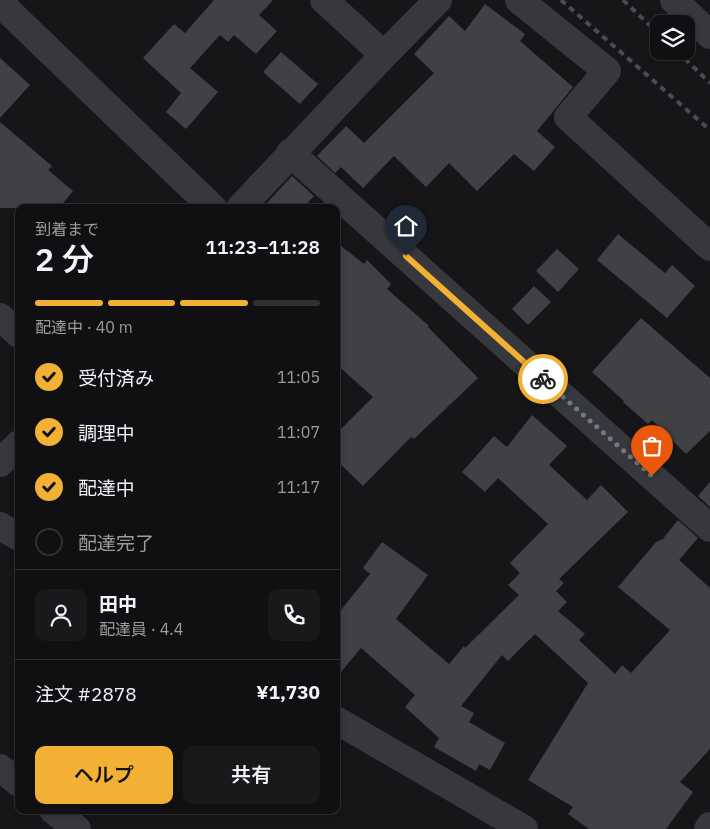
<!DOCTYPE html>
<html lang="ja">
<meta charset="utf-8">
<style>
body{margin:0;font-family:"IBM Plex Sans","Noto Sans JP",sans-serif;background:#19191b;color:#f1f3f6;height:100vh;display:flex;flex-direction:column;font-size:19px;white-space:nowrap}
*{box-sizing:border-box;margin:0}
p{font-size:16px;color:#9c9d9f}
.icon{flex:none;width:28px;height:28px;fill:none;stroke:currentColor;stroke-width:2;stroke-linecap:round;stroke-linejoin:round}
.map{position:relative;flex:1;overflow:hidden}
.details{position:absolute;left:15px;top:204px;width:325px;height:610px;display:flex;flex-direction:column;background:#101012;border-radius:10px;box-shadow:0 2px 8px #0003,0 0 0 1px #303032}
.details>*{flex:none}
.controls{position:absolute;left:650px;top:15px;display:grid;gap:10px}
.controls a{display:grid;place-items:center;width:45px;height:45px;border-radius:10px;background:#101012;box-shadow:0 2px 8px #0003,0 0 0 1px #303032;font-size:25px}
.pin{position:absolute;display:grid;place-items:center;width:42px;height:42px;color:#fff;margin:-51px -21px;border-radius:50% 50% 50% 0;rotate:-45deg;box-shadow:0 0 5px #0007}
.pin .icon{rotate:45deg}
.courier{position:absolute;display:grid;place-items:center;width:50px;height:50px;margin:-25px;border:4px solid #f2b134;border-radius:50%;background:#fff;color:#222;box-shadow:0 1px 6px #0007}
.summary em{font-style:normal;font-weight:600}
.summary div{display:flex;flex-direction:column-reverse}
.summary{display:flex;align-items:center;justify-content:space-between;height:85px;padding:0 20px}
h1{font-size:32px;font-weight:600;line-height:38px}
.bar{display:grid;grid-template-columns:repeat(4,1fr);gap:8px 5px;align-content:center;height:60px;padding:0 20px}
.bar i{height:6px;border-radius:4px;background:#303032}
.bar .active{background:#f2b134}
.bar p{grid-column:span 4}
.line{display:flex;align-items:center;gap:12px;padding:0 20px;border-top:1px solid #303032}
.line div{flex:1}
.round{display:grid;place-items:center;flex:none;width:52px;height:52px;border-radius:10px;background:#19191b}
ol{padding:0 20px;list-style:none}
li{display:flex;align-items:center;gap:15px;height:55px}
li p{margin-inline-start:auto}
li .icon{padding:5px;border-radius:50%;background:#f2b134;color:#111;stroke-width:4}
li:last-child{color:#9c9d9f}
li i{width:28px;height:28px;border:2px solid #303032;border-radius:50%}
.cta{display:flex;gap:10px;margin-top:auto;padding:10px 20px}
.cta a{flex:1;height:58px;border-radius:10px;background:#f2b134;color:#111;font-size:20px;font-weight:600;line-height:58px;text-align:center}
.cta a+a{background:#19191b;color:#f1f3f6}
.map>svg:first-child{display:block}
.building{fill:#404145}
.lines{fill:none;stroke-linecap:round;stroke-linejoin:round}
.minor{stroke:#37383d;stroke-width:28}
.rail{stroke:#4a4c52;stroke-width:4;stroke-dasharray:6 5;stroke-linecap:butt}
.done{stroke:#757880;stroke-width:5;stroke-dasharray:0 9}
.route{stroke:#f2b134;stroke-width:6}
</style>
<div class="map">
<svg width="710" height="829" viewBox="0 0 710 829">
<rect width="100%" height="100%" fill="#161618"/>
<path class="building" d="M214,0H273L259,15L277,31L256,54L234,35L228,42L220,35L190,68L218,92L186,129L166,112L181,93L143,58L174,24L185,33Z
M485,4L525,34L520,41L573,87L537,131L555,147L534,171L514,154L477,191L449,163L426,187L394,156L363,188L341,167L335,173L317,156L346,126L364,143L434,73L414,54L449,16L465,31Z
M281,52L318,84L300,104L263,72Z
M0,58L30,85L0,118Z
M0,122L52,166L48,170L73,191L59,208H0Z
M292,176L314,196L303,208H262Z
M618,234L665,273L672,265L695,286L667,318L597,260Z
M336,242L364,264L367,260L391,284L387,289L429,326L428,327L478,378L414,439L411,437L363,486L336,460V434L373,397L336,364Z
M557,249L579,269L558,292L536,271Z
M534,286L551,302L528,325L512,309Z
M641,318L710,378V431L686,454L652,420L648,424L623,402L624,401L592,372Z
M532,415L567,446L549,465L587,500L601,485L628,512L559,579L564,583L556,591L567,602L558,611L585,634L579,640L615,674L622,665L631,673L670,630L618,587L657,541L658,542L661,539L662,540L678,520L698,538L679,560L710,588V749L680,782L693,792L666,829H589L568,814L573,807L528,780L588,683L535,634L508,661L502,655L461,706L474,713L469,722L505,743L490,770L479,764L476,771L434,747L439,738L405,707L415,695L361,648L336,678V616L370,574L363,568L382,542L428,575L396,619L449,664L464,646L465,648L519,595L508,585L520,573L510,563L548,524L498,478L485,492L462,472L494,436L507,447Z
M710,482V507L698,496Z"/>
<g class="lines">
<path class="minor" d="M324,0L384,55
M519,0L607,71L568,117L710,247
M674,0L710,35
M0,3L213,208
M290,153L710,528
M240,208L384,55L438,0
M0,317L19,334
M0,463L19,444
M0,526L19,537
M336,720L524,829
M0,768L19,783
M53,810L77,829
M708,829L710,826"/>
<path class="rail" d="M561,0L710,130
M623,0L659,34
M677,51L710,83"/>
</g>
<g class="lines">
<path class="done" d="M543,379L652,476"/>
<path class="route" d="M406,256L543,379"/>
</g>
</svg>
<div class="controls">
<a><svg class="icon" aria-label="layers" viewBox="0 0 24 24"><path d="M12 4l9 5-9 5-9-5zM3 14l9 5 9-5"/></svg></a>
</div>
<div class="pin" style="left:652px;top:476px;background:#ea580c"><svg class="icon" aria-label="bag" viewBox="0 0 24 24"><path d="M5 8h14l-1 12H6zM9 8a3 3 0 0 1 6 0"/></svg></div>
<div class="pin" style="left:406px;top:256px;background:#1f2937"><svg class="icon" aria-label="home" viewBox="0 0 24 24"><path d="M3 11l9-7 9 7M6 9v11h12V9"/></svg></div>
<div class="courier" style="left:543px;top:379px"><svg class="icon" aria-label="bike" viewBox="0 0 24 24"><circle cx="6" cy="16" r="4"/><circle cx="18" cy="16" r="4"/><path d="M6 16l4-8h5l3 8M10 8l3 8H6M13 5h3"/></svg></div>
<section class="details">
<div class="summary"><div><h1>2 分</h1><p>到着まで</p></div><em>11:23–11:28</em></div>
<div class="bar"><i class="active"></i><i class="active"></i><i class="active"></i><i></i><p>配達中 · 40 m</p></div>
<ol>
<li><svg class="icon" aria-label="check" viewBox="0 0 24 24"><path d="M5 12l5 5 9-10"/></svg>受付済み<p>11:05</p></li>
<li><svg class="icon" aria-label="check" viewBox="0 0 24 24"><path d="M5 12l5 5 9-10"/></svg>調理中<p>11:07</p></li>
<li><svg class="icon" aria-label="check" viewBox="0 0 24 24"><path d="M5 12l5 5 9-10"/></svg>配達中<p>11:17</p></li>
<li><i></i>配達完了</li>
</ol>
<div class="line" style="height:90px"><a class="round"><svg class="icon" aria-label="person" viewBox="0 0 24 24"><circle cx="12" cy="8" r="4"/><path d="M4 21q1-7 8-7t8 7"/></svg></a><div><b>田中</b><p>配達員 · 4.4</p></div><a class="round"><svg class="icon" aria-label="phone" viewBox="0 0 24 24"><path d="M5 4h4l2 5-3 2q2 4 5 5l2-3 5 2v4C11 20 4 13 5 4z"/></svg></a></div>
<div class="line" style="height:65px"><div>注文 #2878</div><b>¥1,730</b></div>
<div class="cta"><a>ヘルプ</a><a>共有</a></div>
</section>
</div>
